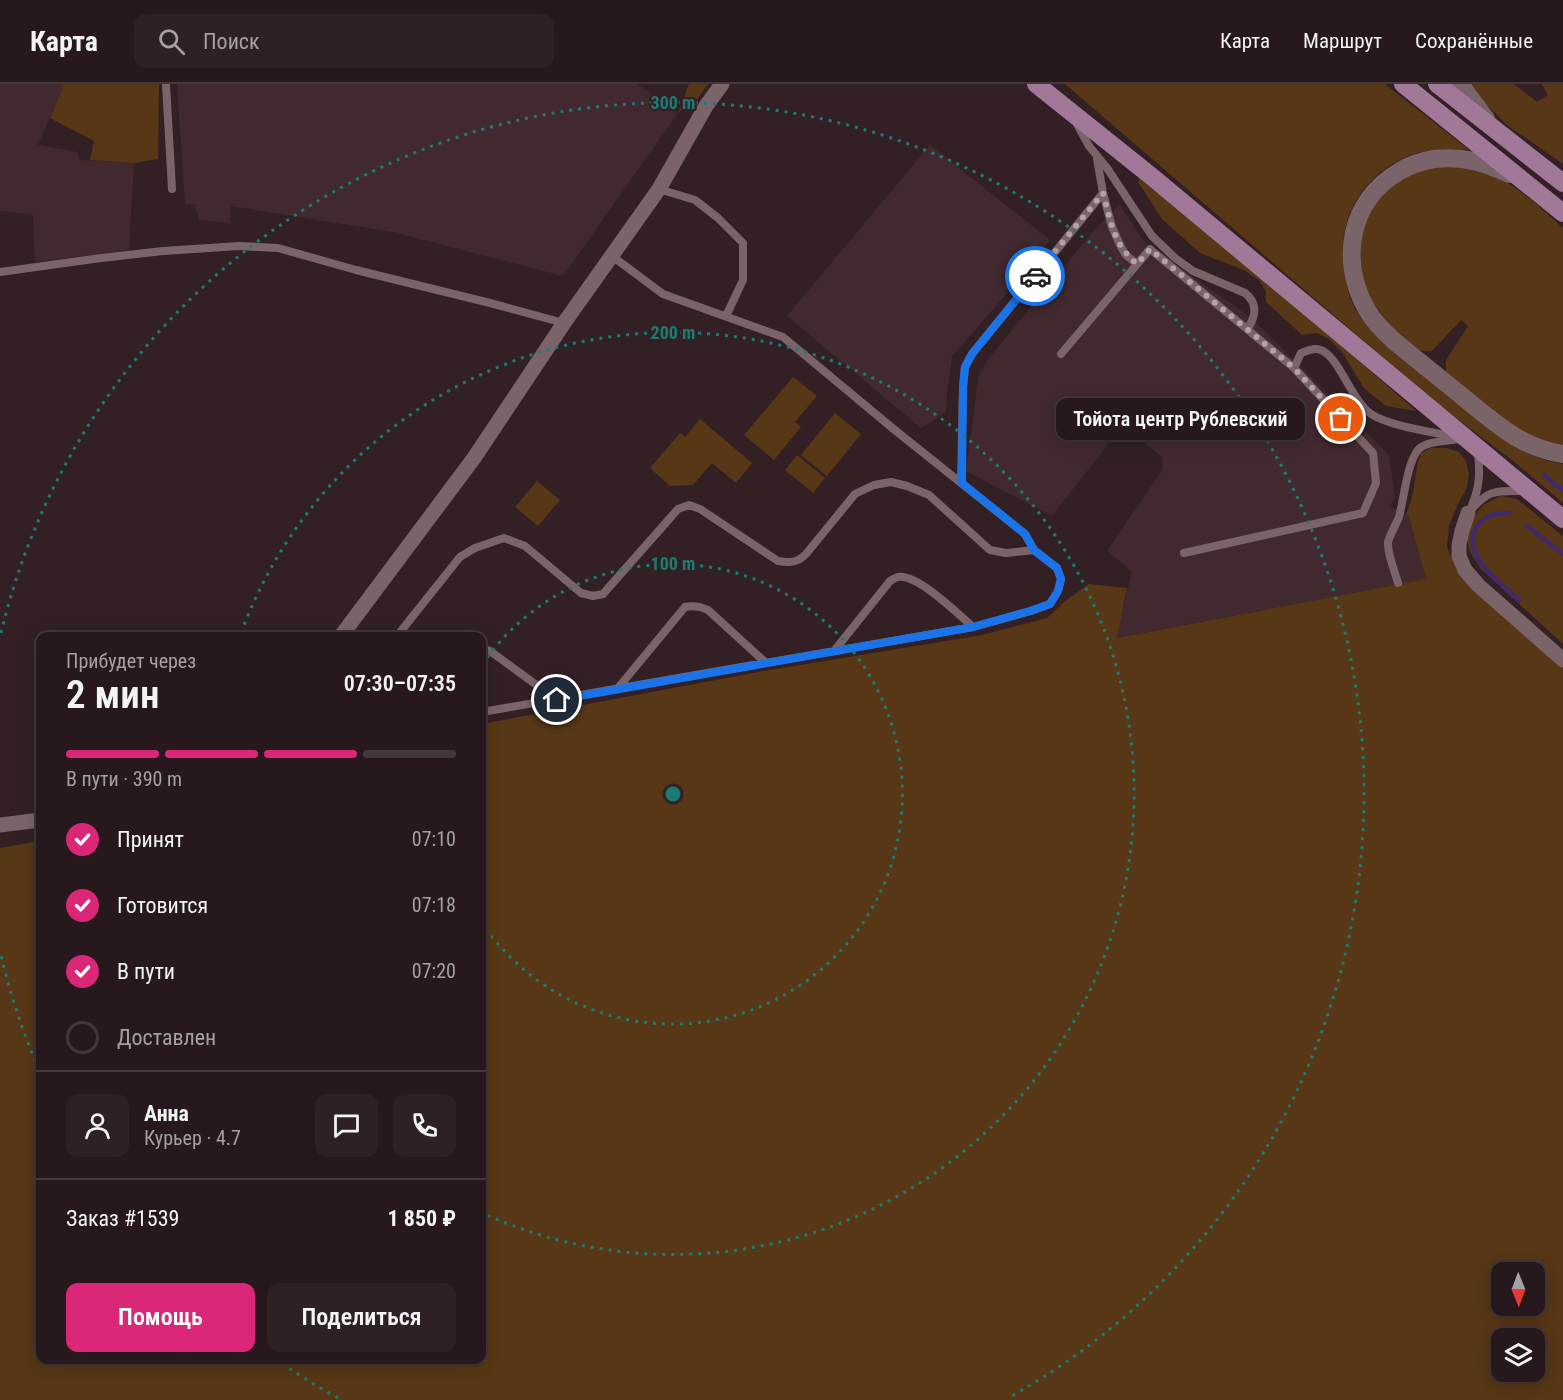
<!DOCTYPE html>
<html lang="ru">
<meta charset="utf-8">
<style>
body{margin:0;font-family:"Roboto Condensed",sans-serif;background:#2e2125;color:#f1f3f6;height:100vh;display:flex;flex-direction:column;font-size:22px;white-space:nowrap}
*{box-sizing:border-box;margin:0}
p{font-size:20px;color:#a4a0a3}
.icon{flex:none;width:33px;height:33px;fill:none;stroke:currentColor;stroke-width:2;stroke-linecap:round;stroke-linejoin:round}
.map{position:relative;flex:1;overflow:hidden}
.panel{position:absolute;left:36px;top:548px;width:450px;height:732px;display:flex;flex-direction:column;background:#26181c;border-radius:12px;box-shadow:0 3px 15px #0003,0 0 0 2px #42373b}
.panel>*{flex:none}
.needle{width:39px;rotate:179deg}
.controls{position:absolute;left:1491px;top:1178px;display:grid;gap:12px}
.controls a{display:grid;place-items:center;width:54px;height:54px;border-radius:12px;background:#26181c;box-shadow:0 3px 15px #0003,0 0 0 2px #42373b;font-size:30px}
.pin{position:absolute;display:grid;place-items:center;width:51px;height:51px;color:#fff;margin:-26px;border:3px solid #fff;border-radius:50%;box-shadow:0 2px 6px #0007}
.courier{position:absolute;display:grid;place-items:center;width:60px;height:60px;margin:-30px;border:4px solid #1a73e8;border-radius:50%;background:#fff;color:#222;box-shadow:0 2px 8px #0007}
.bubble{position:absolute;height:42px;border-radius:12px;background:#26181c;box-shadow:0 3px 15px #0003,0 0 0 2px #42373b;font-size:20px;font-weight:600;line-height:42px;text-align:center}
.headline em{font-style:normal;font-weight:600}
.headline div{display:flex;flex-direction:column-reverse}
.headline{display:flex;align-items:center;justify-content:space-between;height:102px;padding:0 30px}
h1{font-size:39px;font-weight:600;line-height:45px}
.bar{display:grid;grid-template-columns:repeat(4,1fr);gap:9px 6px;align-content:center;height:72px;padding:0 30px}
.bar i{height:8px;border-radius:4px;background:#42373b}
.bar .current{background:#db2777}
.bar p{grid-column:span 4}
.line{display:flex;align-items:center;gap:15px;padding:0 30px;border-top:2px solid #42373b}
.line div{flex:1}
.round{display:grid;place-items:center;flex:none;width:63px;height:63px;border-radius:12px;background:#2e2125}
ol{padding:0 30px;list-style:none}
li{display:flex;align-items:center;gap:18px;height:66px}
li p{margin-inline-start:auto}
li .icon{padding:6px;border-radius:50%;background:#db2777;color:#fff;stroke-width:4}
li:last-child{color:#a4a0a3}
li i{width:33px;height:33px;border:3px solid #42373b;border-radius:50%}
.cta{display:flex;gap:12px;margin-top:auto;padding:12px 30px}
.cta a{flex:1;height:69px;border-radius:12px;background:#db2777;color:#fff;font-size:24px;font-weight:600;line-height:69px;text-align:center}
.cta a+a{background:#2e2125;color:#f1f3f6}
header{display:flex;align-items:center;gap:36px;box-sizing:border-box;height:84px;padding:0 30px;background:#26181c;border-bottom:2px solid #42373b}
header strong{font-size:28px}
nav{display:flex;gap:33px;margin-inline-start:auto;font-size:21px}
.search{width:420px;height:54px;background:#2e2125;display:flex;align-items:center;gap:15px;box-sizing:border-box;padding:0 21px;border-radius:12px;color:#a4a0a3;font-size:22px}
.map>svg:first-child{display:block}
.built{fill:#422930}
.green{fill:#573715;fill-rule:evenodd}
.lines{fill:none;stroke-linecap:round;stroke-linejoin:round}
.stream{stroke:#41296d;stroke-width:4.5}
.service{stroke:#7a646a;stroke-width:8}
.minor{stroke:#7a646a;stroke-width:15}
.tertiary{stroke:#7a646a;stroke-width:18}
.primary{stroke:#a27899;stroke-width:18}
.done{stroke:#b2a3a7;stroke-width:6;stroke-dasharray:0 10.8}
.route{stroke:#1a73e8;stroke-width:8}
.ring{fill:none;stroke:#1b7c74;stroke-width:3;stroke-dasharray:3 6}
.centre{fill:#1b7c74;stroke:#322025;stroke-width:3}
.ring-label{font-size:18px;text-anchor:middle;font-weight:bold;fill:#1b7c74;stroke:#322025;stroke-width:4.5;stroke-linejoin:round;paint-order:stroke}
</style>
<header>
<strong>Карта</strong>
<div class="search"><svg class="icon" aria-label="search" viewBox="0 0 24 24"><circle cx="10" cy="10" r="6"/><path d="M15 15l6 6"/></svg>Поиск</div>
<nav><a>Карта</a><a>Маршрут</a><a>Сохранённые</a></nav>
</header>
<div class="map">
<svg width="1563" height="1316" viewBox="0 0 1563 1316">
<rect width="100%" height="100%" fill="#322025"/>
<path class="built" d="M0,0H64L38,61L77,68L80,76L134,79L129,166L35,178L33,131L0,127Z
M177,0H637L678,29L563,192L393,148L231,122L230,139L199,136L195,120L185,121Z
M930,61L1050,156L1004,213L952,272L947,310L946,328L921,344L787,232Z
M1119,120L1144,158L1254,236L1389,371L1395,413L1390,422L1409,433L1426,495L1116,554L1132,487L1107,467L1163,385V374L1123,341L1052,432L966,387L979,290L989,274L1091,150Z"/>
<path class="green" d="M64,0H159L158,75L134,79L90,76L94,57L50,34Z
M689,0H708L698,14L678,29Z
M1065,0H1385L1469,66C1448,66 1425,64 1406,73C1355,96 1334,144 1346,197C1348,209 1352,221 1359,231C1382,266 1422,289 1455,314C1474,329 1494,344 1514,357C1521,362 1529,368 1537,373C1544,377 1555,378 1563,380V419L1512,376L1436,319Z
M1470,0H1514L1537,18L1548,11L1542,0H1563V80L1507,41L1486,20Z
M1454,82C1462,83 1470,84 1478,86C1513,97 1537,120 1563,144V362C1517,353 1482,318 1446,290V276L1468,242L1461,236L1432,267C1429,267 1426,268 1423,267C1415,266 1399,251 1394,245C1383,233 1371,219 1366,204C1345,149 1376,98 1431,84C1439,82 1447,82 1454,82Z
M1140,95L1261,191L1416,327L1386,322L1364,304L1342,268L1329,255L1317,249L1302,251L1266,218V208L1260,197L1244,186L1200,169L1162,135L1138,98Z
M793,293L817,312L795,338L801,343L774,376L744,351Z
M835,329L861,350L827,392L801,371Z
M700,335L752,379L736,399L712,379L693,401L670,402L650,384L680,349L685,353Z
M1431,364H1447L1459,368L1466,377L1469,390L1467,403L1457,422L1449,442L1447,463L1457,486L1480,510L1563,583V1316H0V764L40,757V1275H482V640L764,587L982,551L1047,534L1068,515L1089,500L1127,504L1117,554L1426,495L1409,433L1406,431C1409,422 1413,413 1414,403C1416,390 1416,382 1421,369ZM1502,1188H1534V1221H1502ZM1502,1254H1534V1287H1502Z
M797,371L825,394L813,409L785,386Z
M537,397L560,416L538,442L515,423Z
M1501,412L1517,415L1563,452V560L1481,485L1470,468L1467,454L1470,439L1483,421Z"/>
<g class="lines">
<path class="stream" d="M1544,391L1563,407
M1509,429C1497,429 1483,431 1476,444C1461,472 1501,499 1519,516
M1527,442L1563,470"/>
<path class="service" d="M166,0L172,105
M1077,40L1089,62L1107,84L1152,152L1175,174L1193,187L1245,209C1258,219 1256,232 1248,244
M1097,75L1103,109L1112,143L1121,163L1126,171L1137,180
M659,105L695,116L718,134L743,159V196L726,232
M0,188L101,174L163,167L239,162L278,164L356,186L486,218L564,239
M1061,270L1150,165L1294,284L1373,369L1376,399L1363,429L1184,469
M1294,284L1301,269C1309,266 1315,263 1323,267C1340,276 1352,317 1371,330C1389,342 1435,349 1457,353
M961,399L963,303L965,283L972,270L1103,109
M1472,421C1480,402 1480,388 1478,368
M1468,429C1489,405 1494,407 1524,407
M1398,499C1395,488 1387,469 1388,458C1389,453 1396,440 1399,433C1404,415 1407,379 1418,366C1426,357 1447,357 1458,355
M397,552L460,473L475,464L504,454L525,462L581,509L593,512L603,510L678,425L689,421L700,425L778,477C790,479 797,479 806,470L855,410L874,401L891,398L907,402L929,411L990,466L1006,469L1034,466
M482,564L490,567L557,616
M834,567L890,497C890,497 897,493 898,493C918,490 958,530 973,543
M618,604L685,523C694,521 700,522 708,526L765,578
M482,628L973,543L1031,527L1050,520L1058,507L1061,495L1057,484L1034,466L1025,450L896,347L783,253L663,210L612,172"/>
<path class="minor" d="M1468,429L1462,447L1459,461V472L1465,486L1478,501L1563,576
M341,552L474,374L564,239L659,105L706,22L722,0
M0,741L40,736"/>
<path class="tertiary" d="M1461,0L1465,7L1486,35
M1509,90C1484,78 1463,72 1434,75C1422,77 1410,81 1400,87C1349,116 1339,177 1367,226C1374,238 1384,248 1394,257C1417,276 1440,294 1463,313C1494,338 1521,364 1563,370"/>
<path class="primary" d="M1036,0L1151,92L1563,435
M1403,0L1563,129
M1437,0L1563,99"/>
</g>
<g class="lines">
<path class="done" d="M1035,192L1103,109C1111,138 1113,160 1137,180L1150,165L1294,284L1341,335"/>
<path class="route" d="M557,616L973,543L1030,527L1050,520L1058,507L1061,495L1057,484L1034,466L1025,450L962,399L963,303L965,283L972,270L1035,192"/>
</g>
<g class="ring">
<path d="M482 581A230 230 0 1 1 482 839"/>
<path d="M241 549A461 461 0 1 1 482 1129"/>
<path d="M338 1314A691 691 0 0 1 277 1276M39 986A691 691 0 0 1 1 871M1 549A691 691 0 1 1 1008 1314"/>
</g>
<circle cx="673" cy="710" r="9" class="centre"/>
<g class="ring-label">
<text x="673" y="25">300 m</text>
<text x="673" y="255">200 m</text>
<text x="673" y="486">100 m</text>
</g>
</svg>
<div class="controls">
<a><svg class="needle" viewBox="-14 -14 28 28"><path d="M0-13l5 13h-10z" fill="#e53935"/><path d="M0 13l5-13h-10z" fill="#a4a0a3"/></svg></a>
<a><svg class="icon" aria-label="layers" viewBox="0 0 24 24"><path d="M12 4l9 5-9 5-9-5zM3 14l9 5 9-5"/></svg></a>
</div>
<div class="pin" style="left:1341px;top:335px;background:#ea580c"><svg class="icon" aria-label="bag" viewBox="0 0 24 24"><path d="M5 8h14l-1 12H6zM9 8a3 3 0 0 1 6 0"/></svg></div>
<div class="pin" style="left:557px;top:616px;background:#1f2937"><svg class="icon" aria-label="home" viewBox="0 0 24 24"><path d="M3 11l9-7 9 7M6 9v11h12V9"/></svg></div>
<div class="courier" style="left:1035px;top:192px"><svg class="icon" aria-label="car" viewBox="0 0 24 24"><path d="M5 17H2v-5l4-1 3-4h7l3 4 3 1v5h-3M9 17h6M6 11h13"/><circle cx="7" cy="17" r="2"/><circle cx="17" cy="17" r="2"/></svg></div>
<div class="bubble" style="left:1056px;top:314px;width:249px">Тойота центр Рублевский</div>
<section class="panel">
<div class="headline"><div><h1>2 мин</h1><p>Прибудет через</p></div><em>07:30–07:35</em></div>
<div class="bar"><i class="current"></i><i class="current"></i><i class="current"></i><i></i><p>В пути · 390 m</p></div>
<ol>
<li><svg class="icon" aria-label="check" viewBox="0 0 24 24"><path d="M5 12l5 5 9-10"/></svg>Принят<p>07:10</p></li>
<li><svg class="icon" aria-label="check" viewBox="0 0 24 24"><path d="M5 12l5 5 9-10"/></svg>Готовится<p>07:18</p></li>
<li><svg class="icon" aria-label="check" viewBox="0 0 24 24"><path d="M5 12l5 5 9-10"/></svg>В пути<p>07:20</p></li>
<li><i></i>Доставлен</li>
</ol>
<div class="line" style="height:108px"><a class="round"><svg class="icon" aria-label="person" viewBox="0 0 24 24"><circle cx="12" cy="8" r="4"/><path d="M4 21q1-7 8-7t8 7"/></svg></a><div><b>Анна</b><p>Курьер · 4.7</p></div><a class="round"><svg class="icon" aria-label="chat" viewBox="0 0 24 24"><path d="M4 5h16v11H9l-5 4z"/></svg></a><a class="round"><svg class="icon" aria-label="phone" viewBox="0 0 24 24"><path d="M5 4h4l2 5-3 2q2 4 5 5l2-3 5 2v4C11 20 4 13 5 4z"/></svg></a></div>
<div class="line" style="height:78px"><div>Заказ #1539</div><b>1 850 ₽</b></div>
<div class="cta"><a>Помощь</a><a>Поделиться</a></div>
</section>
</div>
